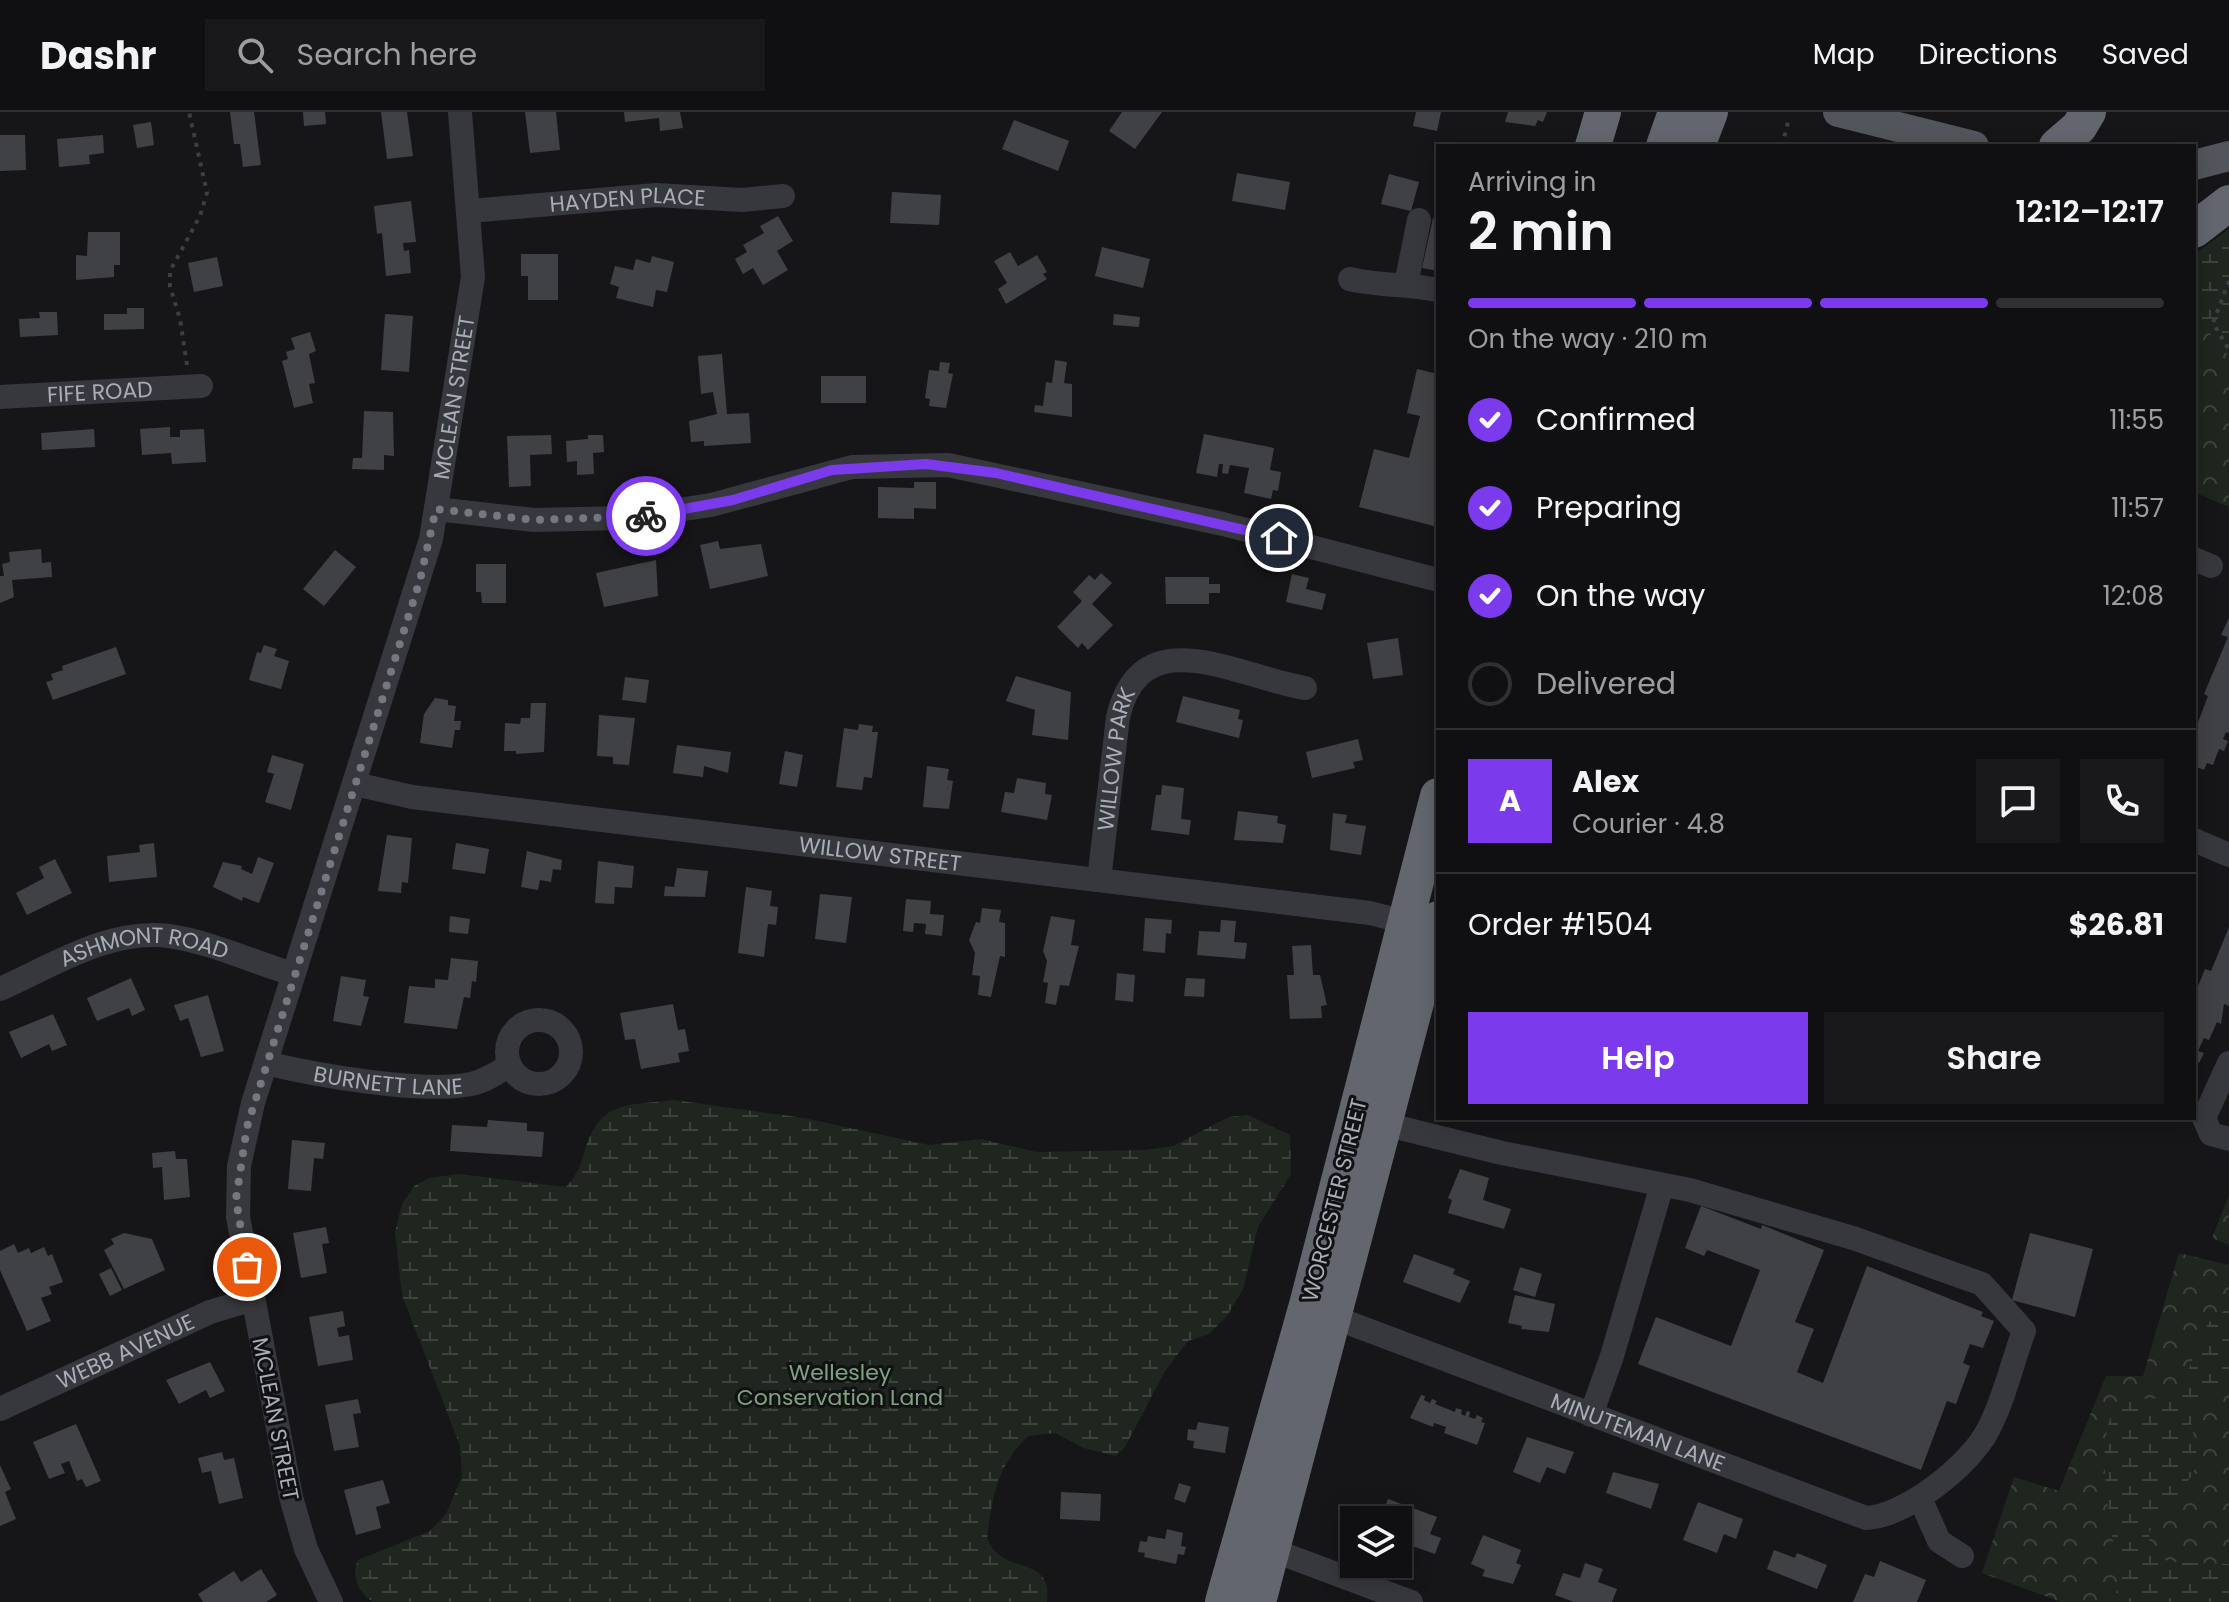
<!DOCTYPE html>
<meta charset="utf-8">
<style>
body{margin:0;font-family:Poppins,sans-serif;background:#19191b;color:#f1f3f6;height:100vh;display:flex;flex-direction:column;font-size:30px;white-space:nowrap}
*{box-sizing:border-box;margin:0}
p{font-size:26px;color:#9c9d9f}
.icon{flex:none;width:44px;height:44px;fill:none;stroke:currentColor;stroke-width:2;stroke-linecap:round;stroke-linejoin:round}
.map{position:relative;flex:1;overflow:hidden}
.side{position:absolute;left:1436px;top:32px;width:760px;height:976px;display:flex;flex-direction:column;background:#101012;border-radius:0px;box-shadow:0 4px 20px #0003,0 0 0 2px #303032}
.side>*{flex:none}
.controls{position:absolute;left:1340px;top:1394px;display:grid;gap:16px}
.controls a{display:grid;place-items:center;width:72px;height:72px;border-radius:0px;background:#101012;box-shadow:0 4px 20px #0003,0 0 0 2px #303032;font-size:40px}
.pin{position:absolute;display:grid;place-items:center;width:68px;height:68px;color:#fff;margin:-34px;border:4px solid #fff;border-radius:50%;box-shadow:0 2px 8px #0007}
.courier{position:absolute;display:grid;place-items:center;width:80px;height:80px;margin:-40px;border:6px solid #7c3aed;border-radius:50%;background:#fff;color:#222;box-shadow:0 2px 10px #0007}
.head em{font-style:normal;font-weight:600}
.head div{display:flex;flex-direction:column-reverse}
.head{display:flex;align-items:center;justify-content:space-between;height:136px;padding:0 32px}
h1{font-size:52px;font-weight:600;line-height:60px}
.bar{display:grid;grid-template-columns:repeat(4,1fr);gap:12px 8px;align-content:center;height:96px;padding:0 32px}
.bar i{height:10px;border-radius:6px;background:#303032}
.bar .active{background:#7c3aed}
.bar p{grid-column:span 4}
.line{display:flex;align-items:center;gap:20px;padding:0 32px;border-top:2px solid #303032}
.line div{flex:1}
.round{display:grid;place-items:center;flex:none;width:84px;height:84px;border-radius:0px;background:#19191b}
ol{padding:0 32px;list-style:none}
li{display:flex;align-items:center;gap:24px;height:88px}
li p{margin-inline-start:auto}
li .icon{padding:8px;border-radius:50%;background:#7c3aed;color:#fff;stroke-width:4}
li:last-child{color:#9c9d9f}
li i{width:44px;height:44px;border:4px solid #303032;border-radius:50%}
.action{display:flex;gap:16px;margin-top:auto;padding:16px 32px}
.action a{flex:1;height:92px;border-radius:0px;background:#7c3aed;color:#fff;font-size:32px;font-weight:600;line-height:92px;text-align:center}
.action a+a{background:#19191b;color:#f1f3f6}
header{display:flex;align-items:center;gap:48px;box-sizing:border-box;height:112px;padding:0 40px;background:#101012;border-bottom:2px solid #303032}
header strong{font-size:38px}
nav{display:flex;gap:44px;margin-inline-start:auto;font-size:28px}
.search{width:560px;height:72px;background:#19191b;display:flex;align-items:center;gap:20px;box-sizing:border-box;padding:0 28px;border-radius:0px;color:#9c9d9f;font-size:30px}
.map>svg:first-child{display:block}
.forest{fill:url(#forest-crowns)}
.wetland{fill:url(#wetland-marsh)}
.building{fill:#404145}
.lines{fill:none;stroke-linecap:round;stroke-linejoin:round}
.path{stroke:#3d3f44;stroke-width:4;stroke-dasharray:4 6;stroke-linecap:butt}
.minor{stroke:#37383d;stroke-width:24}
.major{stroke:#53555c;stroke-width:30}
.highway{stroke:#63666e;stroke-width:36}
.done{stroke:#757880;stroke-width:8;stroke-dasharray:0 14.4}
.route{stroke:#7c3aed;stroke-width:10}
.labels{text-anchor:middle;stroke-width:6;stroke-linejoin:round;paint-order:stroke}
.street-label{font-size:22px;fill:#a8adb8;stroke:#111113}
.park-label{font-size:22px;fill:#7fa381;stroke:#111113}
</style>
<header>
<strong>Dashr</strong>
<div class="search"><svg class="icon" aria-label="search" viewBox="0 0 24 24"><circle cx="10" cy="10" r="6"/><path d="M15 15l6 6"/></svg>Search here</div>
<nav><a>Map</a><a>Directions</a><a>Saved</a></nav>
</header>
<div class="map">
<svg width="2229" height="1490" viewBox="0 0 2229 1490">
<defs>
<pattern id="forest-crowns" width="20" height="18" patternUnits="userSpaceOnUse" patternTransform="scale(2)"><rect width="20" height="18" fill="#1e261f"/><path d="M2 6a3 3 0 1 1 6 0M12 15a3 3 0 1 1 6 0" fill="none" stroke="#3c433d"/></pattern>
<pattern id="wetland-marsh" width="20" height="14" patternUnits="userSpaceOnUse" patternTransform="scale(2)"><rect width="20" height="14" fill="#1e261f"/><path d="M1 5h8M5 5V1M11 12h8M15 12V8" fill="none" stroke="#3c433d"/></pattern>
</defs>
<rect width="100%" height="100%" fill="#161618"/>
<path class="forest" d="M2229,117V395L2194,380V143Z
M2229,1083V1133L2212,1126Z
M2179,1141L2229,1153V1490H2061L1982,1461L2014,1365L2059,1379L2106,1264H2143Z"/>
<path class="wetland" d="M2224,121L2229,122V244C2193,204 2194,196 2194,143Z
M674,988L804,1006L929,1033L981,1027L1036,1040L1145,1038L1173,1034L1229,1005L1248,1003L1290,1023L1291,1062L1258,1115L1243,1177L1227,1204L1209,1222L1188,1229L1165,1259L1125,1335L1116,1344L1084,1336L1055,1321L1028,1324C996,1356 993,1383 987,1426C990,1431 993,1439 998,1442C1018,1459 1052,1449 1047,1490H373C358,1480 351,1465 358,1448L430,1419L446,1402L462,1364L460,1334L402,1183L395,1120L402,1092L414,1074L429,1066L459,1062L566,1075C576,1065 580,1055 584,1041C600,988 624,994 674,988Z
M2229,1195V1264L2200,1288L2191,1310L2198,1348L2193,1362L2149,1420L2150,1437L2168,1450L2229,1452V1490H2112C2115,1483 2120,1474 2120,1466C2121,1457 2115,1445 2114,1436C2109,1399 2091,1311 2124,1286L2153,1287L2172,1281L2185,1266L2208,1211Z"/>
<path class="building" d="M230,0H254L261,53L243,55L240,32H234Z
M303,0H325L326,12L304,14Z
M381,0H407L413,44L387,47Z
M525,0H556L560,38L530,41Z
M624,0H680L683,16L660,19L659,6L625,10Z
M1122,0H1162L1135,37L1109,19Z
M1416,0H1441L1437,19L1413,14Z
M1508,0H1547L1543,10L1538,8L1535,14L1505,10Z
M1014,8L1069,29L1058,59L1002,37Z
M151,10L154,33L137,36L133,13Z
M0,23H25L26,58L0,59Z
M103,23L104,41L89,43L90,52L59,55L57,27Z
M1237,61L1290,70L1285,98L1232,89Z
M1389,62L1419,70L1411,99L1381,92Z
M892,80L941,83L939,113L890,111Z
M411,89L416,130L403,131L404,139L409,138L411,161L386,164L382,121L377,122L374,94Z
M778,104L793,129L777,139L788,158L763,173L753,156L743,162L735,147L747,140L743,133L764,121L760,114Z
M1433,106L1438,107V159L1422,156Z
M88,120H120V153H114V165L76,168V143L87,144Z
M1102,135L1150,147L1143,176L1095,164Z
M1010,140L1018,154L1037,143L1047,160L1043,162L1047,167L1006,192L998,177L1007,171L994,149Z
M521,142H558V188H528V164H521Z
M652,144L674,150L667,180L656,178L653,195L616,186L619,175L610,172L615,154L633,158L636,147L650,151Z
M217,145L223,174L194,180L188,151Z
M127,196H144V217L104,218V202H127Z
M39,200H57L58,223L20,225L19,207L40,206Z
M385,202L413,204L409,260L381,258Z
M1114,202L1140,205L1139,215L1113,213Z
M310,220L316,239L309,242L315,271L309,272L313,291L294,296L282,249L288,247L286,240L295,237L291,226Z
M722,242L727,302L749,301L751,331L704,334V329L691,330L689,309L717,302L713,280L701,282L698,244Z
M1055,248L1067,250L1064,271L1072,272V305L1034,300L1035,293L1043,294L1046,270L1052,271Z
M940,250L950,251L948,261L953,262L946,296L929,294L930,287L925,286L929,258L939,259Z
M1417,257L1438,262V415L1359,395L1374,337L1409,346L1420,304L1407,301Z
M821,264H866V291H821Z
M364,299L393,300L394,344L384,343V358L352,357L353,346H362Z
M170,315V325H180V318L204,317L206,350L172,352L171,341L142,343L140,317Z
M94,317L95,335L42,338L41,321Z
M1204,322L1274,336L1270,358L1281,360L1278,379L1273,378L1271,387L1244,381L1249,356L1230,353L1228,362L1222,361L1223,352H1219L1217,365L1196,361Z
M551,323L552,342L530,343L531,374L509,375L507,324Z
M588,323H603L604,340L593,341L594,362L577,363V349L567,350L566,329L588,327Z
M914,370H936V397L914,396V407L878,406V375L914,376Z
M718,429L720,437L761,432L768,464L710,477L700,433Z
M41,437L42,451L51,450L52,465L12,468L14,485L0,491V464H4L2,452L10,450L9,440Z
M335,438L356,455L324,494L303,477Z
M656,448L658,484L604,495L596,461Z
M476,452H506V491H482L481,480H476Z
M1101,461L1112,471L1092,492L1113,513L1088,538L1082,531L1078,536L1057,515L1082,489L1073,480L1089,463L1095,468Z
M1292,462L1309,466L1306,477L1326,482L1322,498L1286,490Z
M1165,465H1209V472H1220V481H1209V492H1166Z
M2229,506V621L2226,620L2223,627L2228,629L2224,639L2219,637L2213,653L2207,651L2204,658L2194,654V621L2208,584L2204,582L2228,525L2221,523Z
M1398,526L1403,563L1373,567L1367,531Z
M264,533L277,537L274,544L289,549L281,577L249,568L257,540L261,541Z
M116,535L126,562L53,588L46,570L53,568L51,562L63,558L62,554Z
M1016,564L1071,580L1068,628L1032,623L1035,598L1006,589Z
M625,565L649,568L646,591L622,588Z
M1183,584L1240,598L1238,607L1243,608L1239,626L1176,610Z
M435,586L448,588V593L456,594L454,609H461L460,618H455L452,636L420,631L424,602Z
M531,591H546L544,640L516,642V639H504L505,611L520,612L521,606H530Z
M599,603L635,606L629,653L613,652V645L597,644Z
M859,612L873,614L872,620H878L872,666L864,665L862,678L836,675L844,616L858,618Z
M1358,627L1363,648L1353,650L1355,656L1312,666L1306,640Z
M677,633L731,640L728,661L704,654L703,665L673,661Z
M785,639L803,643L797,675L779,672Z
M272,643L304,652L291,698L265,690L274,662L267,660Z
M927,654L949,657L947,668L953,669L949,697L923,695Z
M1017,666L1046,671L1045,682L1052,683L1047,708L1001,700L1005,680L1014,681Z
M1162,673L1184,676L1181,707L1191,708L1189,723L1151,718L1156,683H1161Z
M1238,699L1278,704L1277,711L1286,713L1283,731L1234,728Z
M1333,701L1347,703L1345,711L1366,714L1361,743L1330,738Z
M387,723L412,726L408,771L402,770L401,781L378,779Z
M154,731L157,765L109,770L107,744L140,740L139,733Z
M456,731L489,737L485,762L452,757Z
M527,739L562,748L561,758L553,757L551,770L540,768L538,778L521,775Z
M258,745L274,751L259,791L243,785L242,789L213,775L223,750L242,754L241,757L252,762Z
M55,747L72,781L27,803L16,781L44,766L39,755Z
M598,749L634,754L632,776L615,775L614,792L595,791Z
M677,756L708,759L705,785L664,784L665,774L674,775Z
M746,775L772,779L770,794L778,795L776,813L768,812L764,845L738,841Z
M820,782L852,785L846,831L815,827Z
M906,787L931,789L930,802L944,803L942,824L925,822L926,812L914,811L913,820L903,819Z
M982,796L1001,798L999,810L1005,811V845L1000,844L991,885L978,883L980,864L972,863L975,841L969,828L976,810L980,811Z
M450,804L470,807L468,822L449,820Z
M1051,804L1075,808L1071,833L1079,834L1069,874L1060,873L1056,893L1045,891L1048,871L1043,870L1047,849L1043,839Z
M1145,806L1172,808L1171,822L1166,821L1165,841L1143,839Z
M1221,808L1236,809L1234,830L1247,831L1245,847L1197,843L1199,819L1220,820Z
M2229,815V894L2224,892L2221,912L2217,910L2209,928L2204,926L2198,939L2204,941L2199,951L2194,949V884L2205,857L2211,859Z
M1311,833L1313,863H1320L1327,893L1321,894L1322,906L1290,907L1287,863H1294L1292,834Z
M451,846L478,849L476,870L472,869L470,886L464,885L457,917L404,911L409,874L435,876V867L448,868Z
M1117,861L1135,863L1133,890L1115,888Z
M341,864L366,868L363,884L369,885L361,914L333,909Z
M131,866L145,898L132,904L129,896L97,909L87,886Z
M1186,866L1205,867L1204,885L1184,884Z
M208,883L224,939L201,945L188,906L180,909L174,893Z
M673,892L678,918L685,917L689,939L678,941L680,950L641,957L635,927L625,928L620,901Z
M53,902L67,933L52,939L49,932L21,946L9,920Z
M488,1008L527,1011V1019L544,1020L542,1045L450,1039L452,1013L487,1015Z
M292,1028L325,1031L323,1047L314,1046L311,1079L288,1077Z
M175,1039L176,1047H187L190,1085L164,1088L162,1055L153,1056L152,1041Z
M1460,1057L1489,1066L1483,1088L1511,1097L1504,1117L1448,1101L1452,1088L1448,1086Z
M1701,1094L1761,1117L1762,1113L1824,1138L1795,1210L1814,1217L1797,1260L1823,1271L1867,1154L1983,1200L1981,1204L1994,1209L1983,1236L1970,1232L1963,1251L1970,1254L1956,1292L1947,1289L1921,1358L1638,1252L1656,1205L1731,1234L1760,1158L1707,1138L1704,1144L1685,1136Z
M326,1115L329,1131L322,1132L327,1161L301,1166L293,1121Z
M124,1121L152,1127L165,1158L124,1177L104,1138L114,1132L111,1127Z
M2030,1121L2093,1137L2075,1205L2012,1188Z
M14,1132L18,1141L29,1136L31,1141L44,1135L48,1144L52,1142L63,1170L49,1175L52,1182L41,1186L51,1209L27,1219L0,1158V1139Z
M1414,1142L1455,1157L1453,1162L1470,1169L1460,1191L1403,1170Z
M1520,1155L1542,1162L1535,1185L1513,1178Z
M111,1156L122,1178L110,1184L99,1162Z
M1515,1183L1555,1192L1549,1220L1521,1217L1522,1214L1508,1211Z
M343,1199L345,1214L337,1216L339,1225L349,1223L353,1248L318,1254L309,1205Z
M210,1250L225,1279L210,1286L206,1278L179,1292L166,1268Z
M1421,1283L1425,1284L1424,1288L1430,1291L1432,1287L1437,1289L1435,1292L1455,1300L1456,1296L1462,1298L1461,1302L1465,1304L1467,1299L1470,1300L1469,1305L1475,1307L1477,1303L1483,1306L1481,1310L1485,1311L1477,1333L1444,1321L1446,1315L1434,1311L1433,1315L1410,1306Z
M358,1287L361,1301L353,1302L359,1335L334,1339L325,1293Z
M1198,1310L1229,1315L1225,1341L1193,1336L1194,1329L1187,1328L1188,1317L1196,1318Z
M76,1312L101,1369L86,1375L82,1367L77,1369L69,1349L61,1352L65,1361L49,1367L33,1330Z
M1527,1325L1574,1340L1565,1362L1547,1355L1540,1371L1513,1360Z
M222,1340L224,1348L234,1346L243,1386L219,1392L211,1359L202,1361L198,1346Z
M0,1353L11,1377L5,1380L16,1407L0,1414Z
M1613,1360L1659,1372L1651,1397L1606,1381Z
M383,1368L390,1391L376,1395L381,1416L356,1423L344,1378Z
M1179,1371L1191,1375L1185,1391L1174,1387Z
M1061,1380L1101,1382L1100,1409L1060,1407Z
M1388,1387L1437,1405L1430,1422L1441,1426L1435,1442L1398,1429V1408H1380Z
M1698,1390L1743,1407L1736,1427L1724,1422L1717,1441L1683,1428Z
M1167,1417L1183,1421L1181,1434L1186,1435L1184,1443L1178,1442L1176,1452L1144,1445L1145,1441L1138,1440L1140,1429L1147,1430L1148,1424L1165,1427Z
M1483,1423L1521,1438L1516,1451L1521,1453L1513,1472L1482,1464L1485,1458L1471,1452Z
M1774,1438L1795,1446L1797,1441L1827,1453L1817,1477L1767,1457Z
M1880,1449L1926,1468L1917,1490H1853L1865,1462L1874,1465Z
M1585,1451L1603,1457L1598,1470L1617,1477L1612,1490H1574L1555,1483L1563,1461L1580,1466Z
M261,1457L277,1483L266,1490H203L198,1482L234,1459L241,1470Z"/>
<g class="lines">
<path class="path" d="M1782,34L1788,10
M2229,169L2213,211L2229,238
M187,253L180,207L170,174V159L200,104L207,81L189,0"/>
<g class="minor">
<path id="s1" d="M470,99L656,83L742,88L783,84"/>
<path d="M1350,167C1379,174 1408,172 1438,178"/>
<path d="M1406,172L1419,108"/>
<path id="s2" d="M0,285L201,274"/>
<path d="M436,397L534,408L625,406L711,393L852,355L948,353L1223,412L1438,468"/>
<path d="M2194,447L2211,454"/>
<path id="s3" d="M355,672L412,685L1370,801L1405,810"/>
<path d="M2194,728L2229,743"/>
<path id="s4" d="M1099,768L1118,605C1142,505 1237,565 1305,576"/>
<path id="s5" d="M0,877C52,854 110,816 169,824C211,830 252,850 293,862"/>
<circle cx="539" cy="940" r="32"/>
<path id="s6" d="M266,951C314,963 423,982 471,972C485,969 497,961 510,953"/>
<path d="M2229,951L2204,1006L2211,1022L2229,1027"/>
<path id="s7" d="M1333,1205L1866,1406C1906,1404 1970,1353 1988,1318C2004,1288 2012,1251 2024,1219L1982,1172L1853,1126L1690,1078L1502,1041L1384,1012"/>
<path id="s8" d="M0,1297L210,1200L253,1187"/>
<path d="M1591,1303L1612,1244L1662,1073"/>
<path d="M1920,1386L1939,1429L1962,1444"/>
<path d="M1272,1438L1411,1490"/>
<path id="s9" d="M331,1490L306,1437L291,1385L238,1105L239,1054L253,991L431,427L473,165L460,0"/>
</g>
<path class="major" d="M1838,0L1974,34
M2194,53L2229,44"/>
<path class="highway" d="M1593,34L1603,0
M1664,34L1676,0
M1697,34L1710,0
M2057,34L2079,15L2088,0
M2194,118L2229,91
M1223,1490L1307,1193L1438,684
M1258,1490L1438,807"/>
</g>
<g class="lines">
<path class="done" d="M247,1155L236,1087L247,1015L420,468L436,397L534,408L646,404"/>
<path class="route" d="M646,404L733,388L832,358L926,352L996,361L1279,426"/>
</g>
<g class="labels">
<g class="street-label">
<text dy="8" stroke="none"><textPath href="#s1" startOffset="158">HAYDEN PLACE</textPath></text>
<text dy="8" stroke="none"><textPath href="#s2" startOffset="100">FIFE ROAD</textPath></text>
<text dy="8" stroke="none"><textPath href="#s9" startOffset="1248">MCLEAN STREET</textPath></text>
<text dy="8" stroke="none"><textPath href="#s4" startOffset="122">WILLOW PARK</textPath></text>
<text dy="8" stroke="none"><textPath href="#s3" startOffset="530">WILLOW STREET</textPath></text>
<text dy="8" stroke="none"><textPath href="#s5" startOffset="154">ASHMONT ROAD</textPath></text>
<text dy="8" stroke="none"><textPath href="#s6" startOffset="124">BURNETT LANE</textPath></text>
<text transform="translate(1334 1088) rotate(-76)" y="8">WORCESTER STREET</text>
<text dy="8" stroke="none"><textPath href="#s8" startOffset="138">WEBB AVENUE</textPath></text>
<text transform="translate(276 1307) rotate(79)" y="8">MCLEAN STREET</text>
<text dy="8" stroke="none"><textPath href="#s7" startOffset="326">MINUTEMAN LANE</textPath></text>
</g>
<g class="park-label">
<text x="840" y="1268">Wellesley<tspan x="840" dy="25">Conservation Land</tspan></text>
</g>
</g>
</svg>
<div class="controls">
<a><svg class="icon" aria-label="layers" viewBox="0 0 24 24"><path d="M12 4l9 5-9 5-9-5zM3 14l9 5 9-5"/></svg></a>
</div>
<div class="pin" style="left:247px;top:1155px;background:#ea580c"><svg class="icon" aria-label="bag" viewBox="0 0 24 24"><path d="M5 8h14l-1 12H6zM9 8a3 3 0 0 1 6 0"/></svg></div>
<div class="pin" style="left:1279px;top:426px;background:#1f2937"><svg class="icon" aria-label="home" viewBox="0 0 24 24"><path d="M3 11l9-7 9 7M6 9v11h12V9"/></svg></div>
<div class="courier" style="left:646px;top:404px"><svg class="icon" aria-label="bike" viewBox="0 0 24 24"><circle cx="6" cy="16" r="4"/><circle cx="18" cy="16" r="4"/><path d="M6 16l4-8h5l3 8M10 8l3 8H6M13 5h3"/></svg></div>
<section class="side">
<div class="head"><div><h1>2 min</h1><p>Arriving in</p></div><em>12:12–12:17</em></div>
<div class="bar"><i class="active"></i><i class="active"></i><i class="active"></i><i></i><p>On the way · 210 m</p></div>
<ol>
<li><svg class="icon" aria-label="check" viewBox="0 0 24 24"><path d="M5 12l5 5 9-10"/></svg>Confirmed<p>11:55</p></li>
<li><svg class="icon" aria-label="check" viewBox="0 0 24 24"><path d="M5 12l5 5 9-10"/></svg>Preparing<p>11:57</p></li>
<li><svg class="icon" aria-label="check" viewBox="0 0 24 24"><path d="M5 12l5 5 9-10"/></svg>On the way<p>12:08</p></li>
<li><i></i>Delivered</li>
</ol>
<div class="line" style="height:144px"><b class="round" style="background:#7c3aed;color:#fff">A</b><div><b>Alex</b><p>Courier · 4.8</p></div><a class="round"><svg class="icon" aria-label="chat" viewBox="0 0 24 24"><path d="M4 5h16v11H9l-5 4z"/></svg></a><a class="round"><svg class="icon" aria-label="phone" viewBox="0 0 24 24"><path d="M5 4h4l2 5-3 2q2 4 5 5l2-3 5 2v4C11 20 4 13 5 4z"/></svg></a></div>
<div class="line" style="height:104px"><div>Order #1504</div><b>$26.81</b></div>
<div class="action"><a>Help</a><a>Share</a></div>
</section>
</div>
